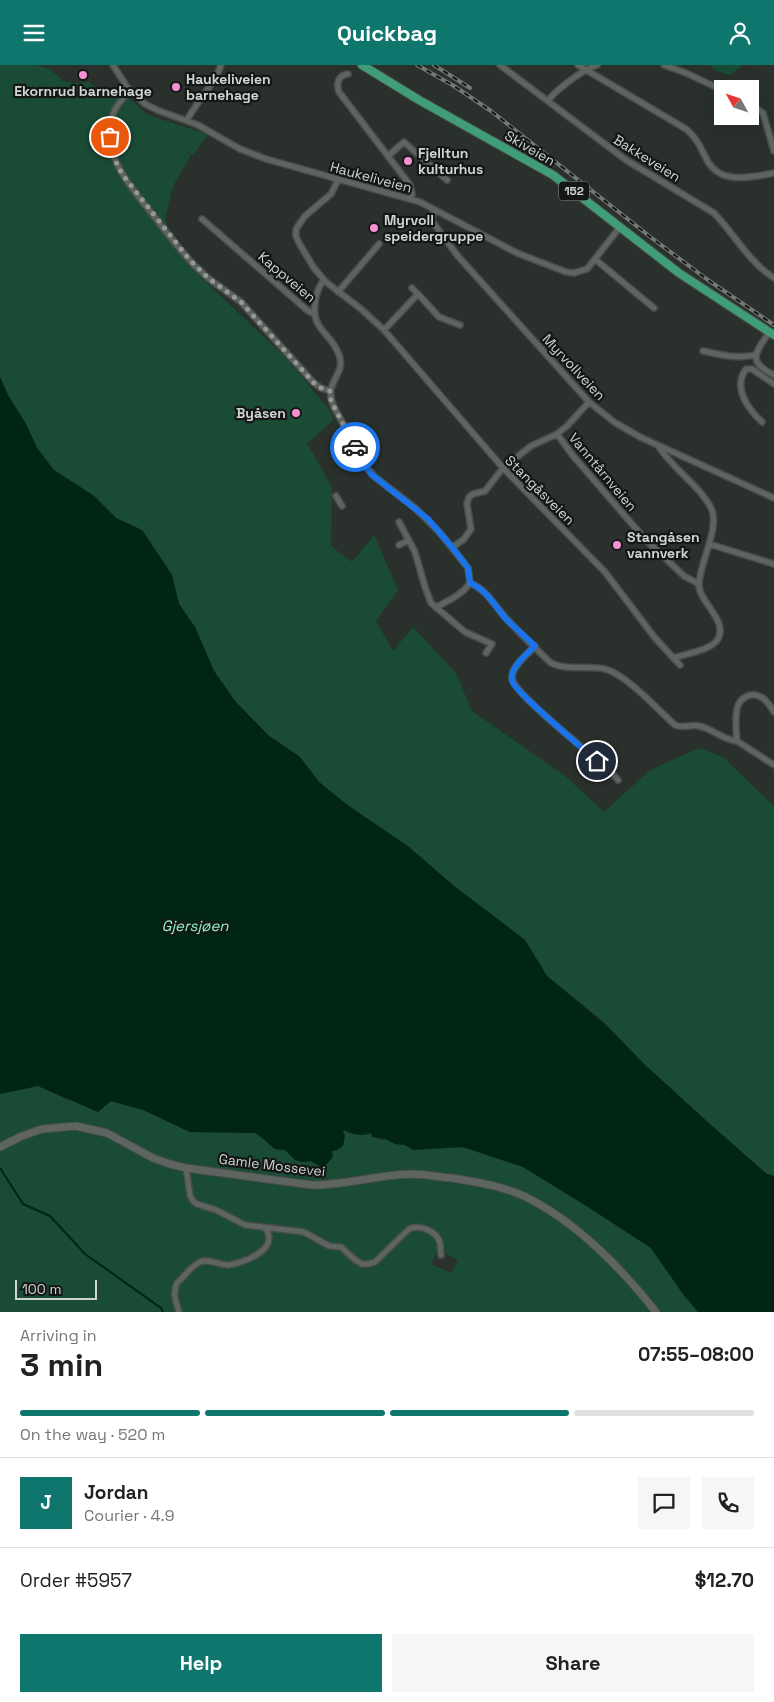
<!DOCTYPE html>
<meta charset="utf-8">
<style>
body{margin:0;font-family:"Space Grotesk",sans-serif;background:#f6f6f6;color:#222;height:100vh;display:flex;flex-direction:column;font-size:19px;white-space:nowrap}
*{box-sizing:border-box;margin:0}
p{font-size:16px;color:#767676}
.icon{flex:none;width:28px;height:28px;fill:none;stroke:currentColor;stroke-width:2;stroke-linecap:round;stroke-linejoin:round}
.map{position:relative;height:1247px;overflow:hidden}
.details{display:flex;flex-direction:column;background:#fff;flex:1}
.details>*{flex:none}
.needle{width:32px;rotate:310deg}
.buttons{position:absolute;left:714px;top:15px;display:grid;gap:10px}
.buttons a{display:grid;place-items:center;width:45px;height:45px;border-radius:0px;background:#fff;box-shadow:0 5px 20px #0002;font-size:25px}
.scale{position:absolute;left:15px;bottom:12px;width:82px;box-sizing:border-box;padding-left:5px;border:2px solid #cfd3d1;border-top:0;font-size:14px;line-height:18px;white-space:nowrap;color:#cfd3d1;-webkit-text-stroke:4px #141716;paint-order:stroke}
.pin{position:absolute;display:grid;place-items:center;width:42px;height:42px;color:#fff;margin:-21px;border:2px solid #fff;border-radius:50%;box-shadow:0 1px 5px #0007}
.courier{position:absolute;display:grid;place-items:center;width:50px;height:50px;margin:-25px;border:4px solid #1a73e8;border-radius:50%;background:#fff;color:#222;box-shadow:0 1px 6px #0007}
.summary em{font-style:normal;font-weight:600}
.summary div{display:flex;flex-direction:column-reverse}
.summary{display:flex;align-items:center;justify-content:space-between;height:85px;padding:0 20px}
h1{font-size:32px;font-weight:600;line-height:38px}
.bar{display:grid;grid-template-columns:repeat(4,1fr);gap:8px 5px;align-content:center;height:60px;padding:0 20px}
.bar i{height:6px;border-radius:4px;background:#e0e0e0}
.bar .on{background:#0f766e}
.bar p{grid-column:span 4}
.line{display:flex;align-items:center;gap:12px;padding:0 20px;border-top:1px solid #e0e0e0}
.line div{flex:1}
.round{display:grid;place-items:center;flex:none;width:52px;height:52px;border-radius:0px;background:#f6f6f6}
.cta{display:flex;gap:10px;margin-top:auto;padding:10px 20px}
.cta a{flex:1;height:58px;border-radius:0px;background:#0f766e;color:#fff;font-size:20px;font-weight:600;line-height:58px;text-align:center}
.cta a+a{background:#f6f6f6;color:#222}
header{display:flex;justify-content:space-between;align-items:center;height:65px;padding:0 20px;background:#0f766e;color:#fff;font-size:22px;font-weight:600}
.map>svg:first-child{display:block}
.green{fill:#194b35;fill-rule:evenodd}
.water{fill:#002515}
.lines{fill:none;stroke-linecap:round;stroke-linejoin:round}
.stream{stroke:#002515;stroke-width:2}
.street-casing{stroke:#474c4a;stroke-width:8}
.secondary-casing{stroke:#474c4a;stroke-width:9}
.primary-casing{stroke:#474c4a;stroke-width:10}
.street{stroke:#5e6561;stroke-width:5}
.secondary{stroke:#5e6561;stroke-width:7}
.primary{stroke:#3f9d78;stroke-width:8}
.rail-casing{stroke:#747976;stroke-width:4}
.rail{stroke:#141716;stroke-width:2;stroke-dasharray:5.5;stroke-linecap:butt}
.done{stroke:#959a97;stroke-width:5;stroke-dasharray:0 9}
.route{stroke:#1a73e8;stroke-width:6}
.poi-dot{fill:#f590d1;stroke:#141716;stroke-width:2}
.labels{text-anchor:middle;stroke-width:4.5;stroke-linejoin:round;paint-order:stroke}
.shield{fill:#141716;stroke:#979b99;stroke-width:1}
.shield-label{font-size:12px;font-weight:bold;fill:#cfd3d1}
.poi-label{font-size:14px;font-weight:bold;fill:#cfd3d1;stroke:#141716;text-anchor:start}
.street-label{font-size:14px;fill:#cfd3d1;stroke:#141716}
.water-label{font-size:15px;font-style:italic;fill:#8df5c4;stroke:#141716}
</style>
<header><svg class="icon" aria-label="menu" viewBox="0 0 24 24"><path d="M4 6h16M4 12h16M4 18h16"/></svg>Quickbag<svg class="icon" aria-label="person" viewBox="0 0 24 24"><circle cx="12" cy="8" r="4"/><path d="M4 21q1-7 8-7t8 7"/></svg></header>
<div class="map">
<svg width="774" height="1247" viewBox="0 0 774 1247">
<rect width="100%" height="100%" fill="#2a302c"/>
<path class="green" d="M0,0H36L50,4L63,16L74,18L89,17L103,29L115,31L122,26L148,50L208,69L193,90L178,81L191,90L173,121L165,155L189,201L283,290L332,348L333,356L307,378L332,422L331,481L352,497L374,470L398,525L376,556L393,586L413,562L456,608L472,646L564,710L604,747L650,705L699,683L723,692L774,741V1111L767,1109L711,1060L644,999L604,957L547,911L525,875L454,821L409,782L346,739L319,717L300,692L268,670L235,636L214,606L195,562L179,539L172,510L142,465L116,453L94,431L54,405L37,383L26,359L8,330L0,312Z
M710,0H741V1L731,10L716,6Z
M38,1021L68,1035L111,1036L143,1045L190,1067L256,1068L275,1084L285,1085L302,1097L311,1096L316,1100L343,1078L345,1070L343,1067L344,1065L350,1068H371L381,1075L385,1074L395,1079L405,1080L413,1085L463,1082L523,1102L588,1142L651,1183L683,1229L698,1247H0V1029ZM438,1185L458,1195L452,1208L431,1199Z"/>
<path class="water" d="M0,312L8,330L26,359L37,383L54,405L94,431L116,453L142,465L172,510L179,539L195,562L214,606L235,636L268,670L300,692L319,717L346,739L409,782L454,821L525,875L547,911L606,960L644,999L711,1060L767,1109L774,1111V1247H698L683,1229L651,1183L588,1142L523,1102L463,1082L413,1085L405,1080L395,1079L385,1074L372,1072L371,1068C362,1072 351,1069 344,1065L343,1067L345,1070L343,1081L337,1085L332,1086L333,1092L323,1103L311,1096L302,1097L295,1095L285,1085L275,1084L256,1068L190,1067L143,1045L111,1036L98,1047L38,1021L0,1029Z"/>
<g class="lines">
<path class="stream" d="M0,1103L23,1139L50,1151L85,1189L161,1243L163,1247"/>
<g class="street-casing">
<path id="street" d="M113,0L127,22L145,39L157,45L198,60L240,84L266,94L420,137L517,188L566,207L574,208L587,204L620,162
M500,0L626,95L714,148C735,170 748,196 774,213
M578,0L686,64C698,74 701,84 708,97C722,120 752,112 774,108
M664,0L686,8L722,25
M348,9C338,10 336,19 339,27L410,120L412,129L411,134
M130,26C84,68 124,114 153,150C166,167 179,184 194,200L208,213L241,237L314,318L321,323L330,326
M548,36C555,25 584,4 597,0
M750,39L763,48L774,86
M187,55C196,38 216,17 221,0
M388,91L404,77L447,115
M338,115L331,129L305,151L296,164V171L299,178L314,203L326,217L361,244L384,265L503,403L605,507L655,573L680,600
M434,145L432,156L457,190L589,337L614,357L640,372L774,433
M202,154L307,245L314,249
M596,195L654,243
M324,215C319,220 318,225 316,232C309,267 330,264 339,290C347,310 322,317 334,342L367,403L375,412L414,442L440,468L468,503L470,518C462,530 449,535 437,542
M338,227L379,179
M418,229L439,252L460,260
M384,265L418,229L412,223
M766,272C752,292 751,298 774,310
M703,286C722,290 736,294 755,290
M762,357C749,345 732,323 746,304H752L774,319
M557,369L574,392L645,474L684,511L699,519
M659,382C672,403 701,422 711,443C721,462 698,501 699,521C700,538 728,555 718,574C712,585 685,589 673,593
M336,431L342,441
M399,457L415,487L425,522L431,538L465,567L492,579L486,588
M709,479L774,499
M399,480L409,475
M453,482L464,474L471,464L467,439L469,432L473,429L485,426L503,403L531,381L557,369L567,361L589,337
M470,518C487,525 494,540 506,553C520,569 536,584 551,598C567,606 588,600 605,604C627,610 657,644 675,660C683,664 690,659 699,661C713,664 723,675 737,676
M535,581C528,589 513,600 512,611C510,629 603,696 618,715
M774,647C771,642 766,634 761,632C751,626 739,633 737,644C735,654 736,666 737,676L774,700
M186,1103L190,1130L193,1136L197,1139L216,1145L245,1160L304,1167L329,1181L341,1182L354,1194L362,1199H368L375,1197L409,1164C419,1159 437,1166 440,1178C441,1181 440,1186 441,1190
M179,1247C176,1237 172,1228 177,1218C184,1212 192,1200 200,1197C208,1193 219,1200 228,1200C244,1198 281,1184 265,1163"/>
</g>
<g class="secondary-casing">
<path id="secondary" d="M0,1082L22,1071L42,1064L76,1061L107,1068L153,1093L170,1099L186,1103L312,1120C346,1120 377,1110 411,1109C424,1109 439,1112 452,1113C477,1117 503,1121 526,1132C576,1157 622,1204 656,1247"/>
</g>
<g class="primary-casing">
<path id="primary" d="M362,0L419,35L553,110L679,208L774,270"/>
</g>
<use href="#street" class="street"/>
<use href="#secondary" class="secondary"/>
<use href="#primary" class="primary"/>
<g class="rail-casing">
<path id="rail" d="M417,0L454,21L491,46L653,174L708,215L774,260
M434,0L470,23"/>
</g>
<use href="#rail" class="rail"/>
</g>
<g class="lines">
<path class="done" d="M110,72L114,93L122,109L189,194L208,213L241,237L314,318L321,323L330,326L331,336L355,382"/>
<path class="route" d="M355,382L362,396L371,409L428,454L452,482L468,503L470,518C487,525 495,541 506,554C515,563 526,572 535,581C527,589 509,603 512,616C515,627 584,684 597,696"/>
</g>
<g class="poi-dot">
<circle cx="83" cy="10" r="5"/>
<circle cx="176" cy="22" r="5"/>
<circle cx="408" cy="96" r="5"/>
<circle cx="374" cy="163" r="5"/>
<circle cx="296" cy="348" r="5"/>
<circle cx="617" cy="480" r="5"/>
</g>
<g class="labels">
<rect class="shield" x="559" y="116.5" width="30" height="19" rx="4"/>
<g class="shield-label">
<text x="574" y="130">152</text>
</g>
<g class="poi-label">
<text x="186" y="19">Haukeliveien<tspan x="186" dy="16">barnehage</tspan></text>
<text x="83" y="31" text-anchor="middle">Ekornrud barnehage</text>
<text x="418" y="93">Fjelltun<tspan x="418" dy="16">kulturhus</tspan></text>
<text x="384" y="160">Myrvoll<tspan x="384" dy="16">speidergruppe</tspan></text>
<text x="286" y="353" text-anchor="end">Byåsen</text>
<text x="627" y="477">Stangåsen<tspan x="627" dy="16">vannverk</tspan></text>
</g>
<g class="street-label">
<text transform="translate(530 83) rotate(30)" y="5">Skiveien</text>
<text transform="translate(647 93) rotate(32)" y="5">Bakkeveien</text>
<text transform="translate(371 112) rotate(15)" y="5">Haukeliveien</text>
<text transform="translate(287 212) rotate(40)" y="5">Kappveien</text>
<text transform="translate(574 302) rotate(47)" y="5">Myrvollveien</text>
<text transform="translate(603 407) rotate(50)" y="5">Vanntårnveien</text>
<text transform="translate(540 425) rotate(45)" y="5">Stangåsveien</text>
<text transform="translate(272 1100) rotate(7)" y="5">Gamle Mossevei</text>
</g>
<g class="water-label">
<text x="195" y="866">Gjersjøen</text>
</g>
</g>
</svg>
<div class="buttons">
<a><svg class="needle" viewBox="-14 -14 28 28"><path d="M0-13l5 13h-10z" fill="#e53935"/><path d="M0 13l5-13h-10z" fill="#767676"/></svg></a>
</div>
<div class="scale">100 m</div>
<div class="pin" style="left:110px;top:72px;background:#ea580c"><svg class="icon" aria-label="bag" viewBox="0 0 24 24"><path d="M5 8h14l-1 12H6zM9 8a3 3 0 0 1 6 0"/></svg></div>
<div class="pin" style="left:597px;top:696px;background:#1f2937"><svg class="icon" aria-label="home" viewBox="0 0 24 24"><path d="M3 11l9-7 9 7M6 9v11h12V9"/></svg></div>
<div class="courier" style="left:355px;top:382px"><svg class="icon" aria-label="car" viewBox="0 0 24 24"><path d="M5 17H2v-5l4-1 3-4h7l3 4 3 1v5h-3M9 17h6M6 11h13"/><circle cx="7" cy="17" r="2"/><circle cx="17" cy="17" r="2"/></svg></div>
</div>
<section class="details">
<div class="summary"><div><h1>3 min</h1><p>Arriving in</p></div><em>07:55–08:00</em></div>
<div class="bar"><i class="on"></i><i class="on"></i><i class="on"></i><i></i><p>On the way · 520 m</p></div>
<div class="line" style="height:90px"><b class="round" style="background:#0f766e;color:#fff">J</b><div><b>Jordan</b><p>Courier · 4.9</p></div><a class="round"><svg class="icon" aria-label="chat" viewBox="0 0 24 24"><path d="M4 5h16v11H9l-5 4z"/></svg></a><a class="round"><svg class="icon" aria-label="phone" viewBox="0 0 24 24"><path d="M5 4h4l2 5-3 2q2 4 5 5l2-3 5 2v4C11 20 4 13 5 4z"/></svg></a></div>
<div class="line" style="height:65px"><div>Order #5957</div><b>$12.70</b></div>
<div class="cta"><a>Help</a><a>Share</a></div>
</section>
